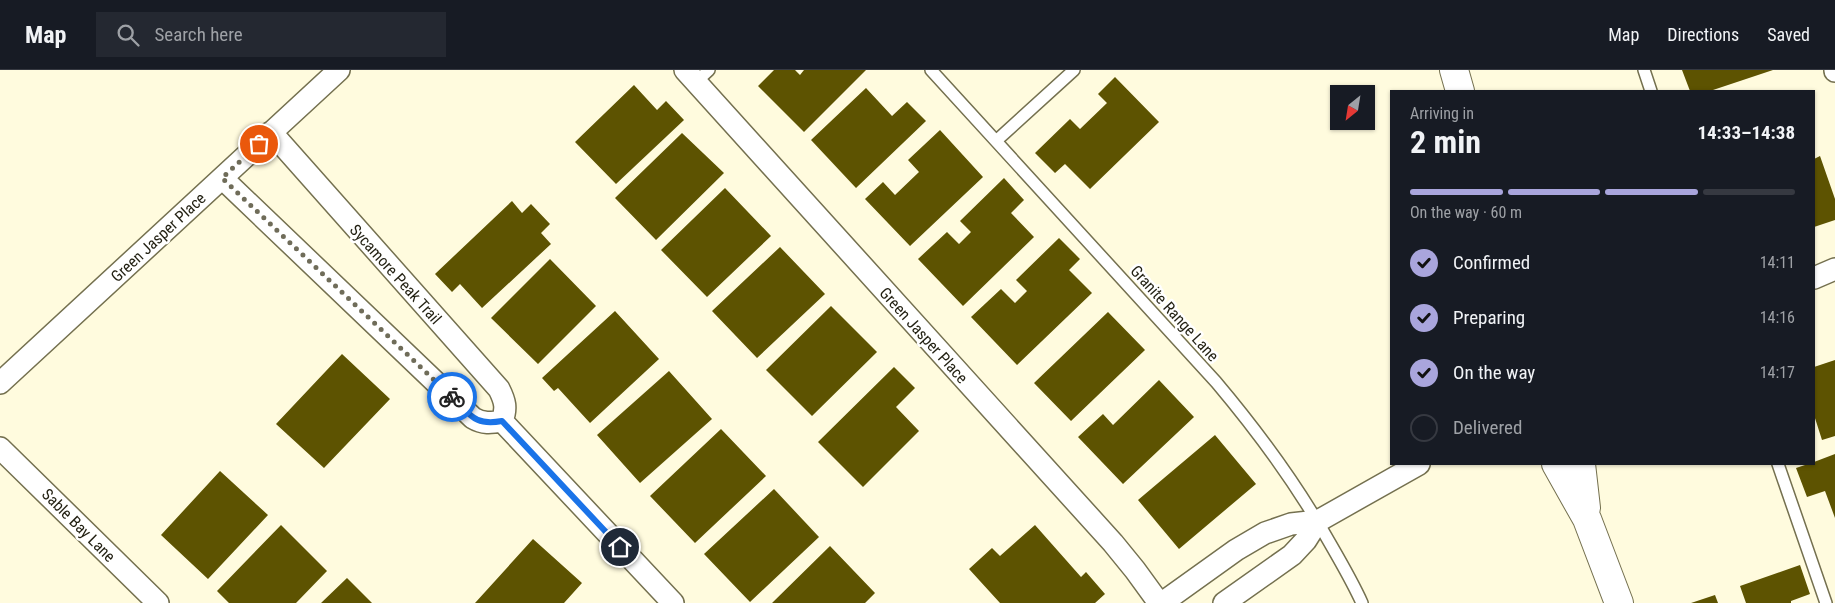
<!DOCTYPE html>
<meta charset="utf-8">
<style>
body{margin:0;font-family:"Roboto Condensed",sans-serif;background:#242831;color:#f1f3f6;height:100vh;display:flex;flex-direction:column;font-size:19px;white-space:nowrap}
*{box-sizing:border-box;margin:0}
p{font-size:16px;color:#9ea1a6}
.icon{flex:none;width:28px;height:28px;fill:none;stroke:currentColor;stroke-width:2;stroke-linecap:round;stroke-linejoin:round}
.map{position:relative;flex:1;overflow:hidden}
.drawer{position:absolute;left:1390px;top:20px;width:425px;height:375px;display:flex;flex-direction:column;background:#171b24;border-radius:0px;box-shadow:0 1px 4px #0004}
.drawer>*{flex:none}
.needle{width:32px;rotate:210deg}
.tools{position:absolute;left:1330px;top:15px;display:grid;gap:10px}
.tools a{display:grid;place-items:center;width:45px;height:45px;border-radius:0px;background:#171b24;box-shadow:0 1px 4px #0004;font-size:25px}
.pin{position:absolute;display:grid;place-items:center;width:42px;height:42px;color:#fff;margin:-21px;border:2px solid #fff;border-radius:50%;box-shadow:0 1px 5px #0007}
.courier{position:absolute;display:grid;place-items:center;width:50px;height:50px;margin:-25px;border:4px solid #1a73e8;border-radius:50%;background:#fff;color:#222;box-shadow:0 1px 6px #0007}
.headline em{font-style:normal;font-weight:700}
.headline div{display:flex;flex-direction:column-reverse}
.headline{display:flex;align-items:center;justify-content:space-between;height:85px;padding:0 20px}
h1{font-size:32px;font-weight:700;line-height:38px}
.bar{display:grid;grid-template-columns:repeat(4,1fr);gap:8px 5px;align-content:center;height:60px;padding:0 20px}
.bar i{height:6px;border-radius:4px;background:#363941}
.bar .on{background:#a9a5dc}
.bar p{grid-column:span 4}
ol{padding:0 20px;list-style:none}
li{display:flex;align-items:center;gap:15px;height:55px}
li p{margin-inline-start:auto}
li .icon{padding:5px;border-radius:50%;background:#a9a5dc;color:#111;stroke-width:4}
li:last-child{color:#9ea1a6}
li i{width:28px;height:28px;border:2px solid #363941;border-radius:50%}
header{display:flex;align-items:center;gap:30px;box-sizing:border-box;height:70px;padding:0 25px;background:#171b24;border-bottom:1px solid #363941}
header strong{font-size:24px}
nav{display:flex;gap:28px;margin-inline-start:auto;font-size:18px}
.search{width:350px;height:45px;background:#242831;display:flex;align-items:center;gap:12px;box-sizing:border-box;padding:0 18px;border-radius:0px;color:#9ea1a6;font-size:19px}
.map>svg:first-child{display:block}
.building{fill:#5d5301}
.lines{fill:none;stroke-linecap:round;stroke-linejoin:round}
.lane-casing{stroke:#74704f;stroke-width:14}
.street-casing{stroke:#74704f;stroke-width:24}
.secondary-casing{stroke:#74704f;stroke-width:30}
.lane{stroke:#fff;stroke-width:11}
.street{stroke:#fff;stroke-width:21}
.secondary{stroke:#fff;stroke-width:28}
.done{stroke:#6f6c59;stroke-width:5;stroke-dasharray:0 9}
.route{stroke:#1a73e8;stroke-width:6}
.labels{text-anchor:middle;stroke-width:5;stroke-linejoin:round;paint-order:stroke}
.street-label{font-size:16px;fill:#211f11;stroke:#fff}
</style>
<header>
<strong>Map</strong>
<div class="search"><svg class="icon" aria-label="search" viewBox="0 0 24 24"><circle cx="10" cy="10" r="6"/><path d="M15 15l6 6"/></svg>Search here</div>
<nav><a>Map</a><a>Directions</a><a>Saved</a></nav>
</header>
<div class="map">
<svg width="1835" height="533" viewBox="0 0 1835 533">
<rect width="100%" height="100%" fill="#fffbde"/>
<path class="building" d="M774,0H795L800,5L804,0H866L804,62L758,16Z
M1682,0H1773L1710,21H1690Z
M1115,7L1159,52L1090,119L1065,94L1055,103L1035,83L1070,49L1080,59L1107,33L1098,24Z
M634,15L657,40L666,31L684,50L616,114L575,72Z
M866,18L892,46L907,32L926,51L856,118L811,70Z
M940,60L983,107L910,176L865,129L883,112L895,125L919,102L908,90Z
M682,63L724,103L656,170L615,128Z
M1820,86L1835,129V150L1814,157V89Z
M1004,108L1024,130L1011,143L1034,167L963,236L918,189L947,162L959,174L971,162L960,151Z
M725,118L771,166L707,227L661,180Z
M512,131L522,143L531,134L550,154L541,163L551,174L482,238L460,214L452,222L435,204Z
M1059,168L1080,189L1069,200L1092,223L1017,295L971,247L1001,219L1015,233L1027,221L1016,210Z
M780,177L825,224L757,288L712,241Z
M550,189L596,236L538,294L491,248Z
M831,236L877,282L812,346L766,300Z
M615,241L659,289L590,353L558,318L554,321L542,308Z
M1108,242L1145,280L1071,351L1034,313Z
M342,284L390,329L324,398L276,354Z
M1835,290V366L1822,370L1814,345V297Z
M894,297L915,318L896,337L919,361L863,417L818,372Z
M669,301L712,349L640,413L597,365Z
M1159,310L1194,347L1123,414L1078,367L1103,344L1113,355Z
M721,359L766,406L695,473L650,426Z
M1215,365L1256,414L1179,479L1138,430Z
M1835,384V448L1825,421L1807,427L1796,398L1808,394H1814V392Z
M220,401L268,445L208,509L161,465Z
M774,419L819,467L750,532L704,484Z
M281,455L327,501L296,533H229L217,521Z
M1035,455L1081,507L1086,502L1105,524L1095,533H1000L969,499L992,478L1000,486Z
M533,469L582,513L564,533H475Z
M830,476L875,523L865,533H772Z
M1800,495L1810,524L1791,531V533H1746L1740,516Z
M347,508L372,533H321Z
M1715,525L1718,533H1691Z"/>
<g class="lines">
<g class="lane-casing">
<path id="lane" d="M931,0L1216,312C1259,363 1298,416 1331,475C1342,494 1353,513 1362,533
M1644,0L1651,21
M696,12L709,0
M996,71L1074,0
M1778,394L1826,533"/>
</g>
<g class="street-casing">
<path id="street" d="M685,0L1113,473L1135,500L1159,533
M1835,0V1
M271,62L499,319C505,331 507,338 502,351
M222,108L473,348C483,354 491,353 502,351
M1814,208L1835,199
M0,313L339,0
M502,351L673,533
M0,378L158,533
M1162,533L1236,480L1265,463L1291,454L1318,451L1419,394
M1224,533L1292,485L1306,470L1318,451"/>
</g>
<g class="secondary-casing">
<path id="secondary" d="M1454,0L1460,21
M1556,394L1587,449L1619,533
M1581,394L1586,438"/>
</g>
<use href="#lane" class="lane"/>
<use href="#street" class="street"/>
<use href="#secondary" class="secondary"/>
</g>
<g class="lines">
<path class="done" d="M259,74L222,108L452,327"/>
<path class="route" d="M452,327C471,345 474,356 502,351L620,477"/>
</g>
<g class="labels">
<g class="street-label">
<text transform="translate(158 167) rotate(-43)" y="6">Green Jasper Place</text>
<text transform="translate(396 204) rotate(48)" y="6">Sycamore Peak Trail</text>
<text transform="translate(1175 243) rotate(48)" y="6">Granite Range Lane</text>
<text transform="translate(924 265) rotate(48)" y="6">Green Jasper Place</text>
<text transform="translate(79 455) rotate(45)" y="6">Sable Bay Lane</text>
</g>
</g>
</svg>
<div class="tools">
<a><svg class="needle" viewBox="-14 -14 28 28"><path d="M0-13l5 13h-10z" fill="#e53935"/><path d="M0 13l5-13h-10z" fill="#9ea1a6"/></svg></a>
</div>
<div class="pin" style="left:259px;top:74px;background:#ea580c"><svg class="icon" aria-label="bag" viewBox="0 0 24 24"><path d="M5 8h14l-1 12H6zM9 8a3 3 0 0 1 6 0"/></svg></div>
<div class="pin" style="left:620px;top:477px;background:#1f2937"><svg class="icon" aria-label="home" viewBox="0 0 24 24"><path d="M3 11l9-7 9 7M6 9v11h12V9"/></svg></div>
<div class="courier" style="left:452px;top:327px"><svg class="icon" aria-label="bike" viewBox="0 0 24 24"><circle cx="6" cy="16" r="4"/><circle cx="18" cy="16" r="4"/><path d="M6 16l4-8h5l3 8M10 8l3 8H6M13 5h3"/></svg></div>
<section class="drawer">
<div class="headline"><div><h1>2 min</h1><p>Arriving in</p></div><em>14:33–14:38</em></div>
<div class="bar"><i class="on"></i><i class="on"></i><i class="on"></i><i></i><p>On the way · 60 m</p></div>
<ol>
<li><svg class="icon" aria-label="check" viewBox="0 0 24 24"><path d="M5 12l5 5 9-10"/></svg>Confirmed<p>14:11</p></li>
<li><svg class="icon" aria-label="check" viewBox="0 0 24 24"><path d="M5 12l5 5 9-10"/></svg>Preparing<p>14:16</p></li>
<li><svg class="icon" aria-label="check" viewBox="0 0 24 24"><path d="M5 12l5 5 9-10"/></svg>On the way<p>14:17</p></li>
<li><i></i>Delivered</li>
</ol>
</section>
</div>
